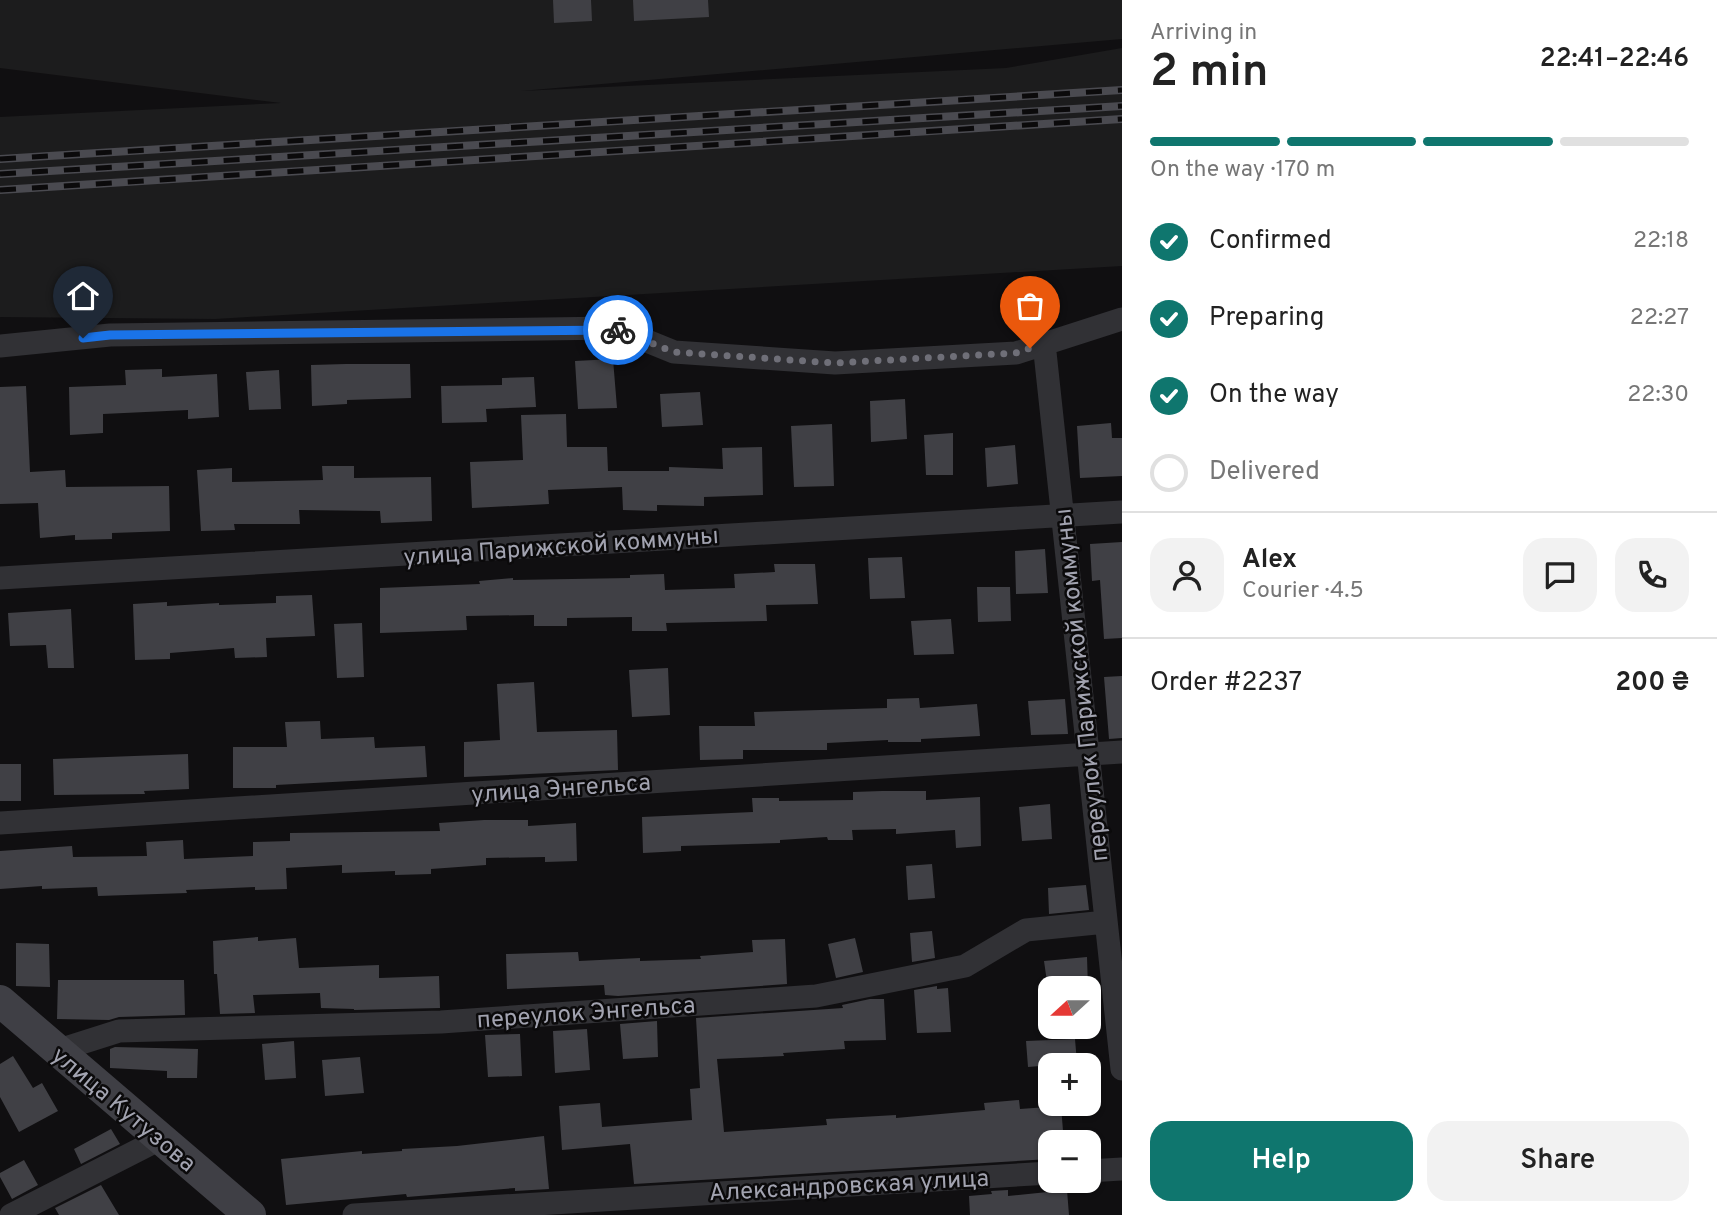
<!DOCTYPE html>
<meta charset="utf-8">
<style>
body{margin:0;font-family:Overpass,sans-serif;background:#f2f2f2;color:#222;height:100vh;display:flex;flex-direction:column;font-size:26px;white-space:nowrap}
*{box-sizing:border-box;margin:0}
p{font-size:23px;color:#767676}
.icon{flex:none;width:38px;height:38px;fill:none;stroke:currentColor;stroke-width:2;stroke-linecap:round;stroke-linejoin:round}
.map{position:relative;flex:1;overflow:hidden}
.panel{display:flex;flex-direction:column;background:#fff;width:595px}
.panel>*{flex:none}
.needle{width:46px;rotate:249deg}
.controls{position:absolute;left:1038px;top:976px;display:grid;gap:14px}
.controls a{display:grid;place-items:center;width:63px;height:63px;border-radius:14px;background:#fff;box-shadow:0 2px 5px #0004;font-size:35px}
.pin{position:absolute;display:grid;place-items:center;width:60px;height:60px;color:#fff;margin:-72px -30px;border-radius:50% 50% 50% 0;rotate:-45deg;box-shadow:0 0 7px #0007}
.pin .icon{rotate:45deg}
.courier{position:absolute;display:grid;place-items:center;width:70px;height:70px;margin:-35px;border:5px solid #1a73e8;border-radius:50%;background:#fff;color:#222;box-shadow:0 2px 9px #0007}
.overview em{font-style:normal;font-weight:600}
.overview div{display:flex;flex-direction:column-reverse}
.overview{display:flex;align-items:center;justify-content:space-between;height:119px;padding:0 28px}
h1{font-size:46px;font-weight:600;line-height:52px}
.bar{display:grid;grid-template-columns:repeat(4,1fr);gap:10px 7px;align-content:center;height:84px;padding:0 28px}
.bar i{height:9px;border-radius:5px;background:#e0e0e0}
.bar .selected{background:#0f766e}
.bar p{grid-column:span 4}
.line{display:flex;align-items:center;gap:18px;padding:0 28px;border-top:2px solid #e0e0e0}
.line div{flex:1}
.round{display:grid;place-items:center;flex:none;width:74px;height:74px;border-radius:21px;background:#f2f2f2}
ol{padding:0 28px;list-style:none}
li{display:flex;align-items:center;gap:21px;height:77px}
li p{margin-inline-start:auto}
li .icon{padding:7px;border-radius:50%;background:#0f766e;color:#fff;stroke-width:4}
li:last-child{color:#767676}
li i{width:38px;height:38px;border:4px solid #e0e0e0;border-radius:50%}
.cta{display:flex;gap:14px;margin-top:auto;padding:14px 28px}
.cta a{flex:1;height:80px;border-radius:21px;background:#0f766e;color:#fff;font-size:28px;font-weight:600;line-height:80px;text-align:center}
.cta a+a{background:#f2f2f2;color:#222}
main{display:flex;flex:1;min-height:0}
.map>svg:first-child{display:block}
.built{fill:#1c1c1d}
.building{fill:#404045}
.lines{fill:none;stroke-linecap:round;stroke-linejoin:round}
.street{stroke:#313135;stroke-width:23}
.secondary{stroke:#3f3f45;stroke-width:32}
.rail-casing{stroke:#4a4a50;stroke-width:8}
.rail{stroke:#0b0a0b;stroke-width:5;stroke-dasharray:16;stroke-linecap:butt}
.done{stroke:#6f6f78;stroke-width:7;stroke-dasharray:0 12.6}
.route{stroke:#1a73e8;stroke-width:9}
.labels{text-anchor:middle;stroke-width:5;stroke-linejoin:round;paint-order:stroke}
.street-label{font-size:24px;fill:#a2a3b0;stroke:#0b0a0b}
</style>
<main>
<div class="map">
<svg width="1122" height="1215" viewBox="0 0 1122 1215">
<rect width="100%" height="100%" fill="#100f11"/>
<path class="built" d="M0,0H1122V39L521,91L1006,68L1122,48V266L215,319L0,317V117L281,103L0,68Z"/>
<path class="building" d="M553,0H591L592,21L554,23Z
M633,0H708L709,17L634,21Z
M613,359L617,408L578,409L575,361Z
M346,364H410L411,398L347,400V404L312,406L311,365Z
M162,369V377L217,374L219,417L188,419V410L103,414V433L70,435L69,387L126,385L125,370Z
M279,370L281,409L249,410L246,372Z
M534,377L536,407L486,409L487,422L442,423L441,386L502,385V378Z
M26,386L30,472L65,470L66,487L169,486L170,531L112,533V539L75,540V535L40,538L38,503L0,504V387Z
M700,392L703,425L662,427L660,394Z
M905,399L907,439L871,442L870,401Z
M566,414L567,447H607L608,471H669V467L723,469L722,448L762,447L763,495L704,497V506L657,505V511L623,510L622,487L548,490L549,504L472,508L470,462L523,460L521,415Z
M1111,423L1112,438H1122V476L1080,478L1077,426Z
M832,424L834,486L794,487L791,426Z
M953,433V475H926L924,435Z
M1015,445L1018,484L987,487L985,448Z
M322,466H354V478L431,477L432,521L381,523L380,511L299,510L300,524H234L235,530L201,531L197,470L232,468V482L323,480Z
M1122,542V638L1104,639L1100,580L1092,581L1090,544Z
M1045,549L1048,593L1016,594L1015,551Z
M902,557L905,598L870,599L868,558Z
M774,564H815L818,604L766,605L767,621L666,623L667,631H632V617L567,618V626H534V615L466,616L467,630L380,633V588L480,584L479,581L513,578V580L630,578V575L664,574L665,590L735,588L734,574L775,572Z
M977,587H1010L1011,621L978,622Z
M312,595L315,636L266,638L267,657L235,658L234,648L170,653V659L135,660L133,604L167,602V606L219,603V605L276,603V596Z
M71,609L74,668H48L46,645L10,646L8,613Z
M951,619L954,654L914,655L911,621Z
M362,623L364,677L337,678L334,624Z
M668,668L670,715L632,717L629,670Z
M1122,676V738L1109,739L1104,677Z
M534,682L537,732L617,730L618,770L464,777V742L500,740L497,684Z
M919,698L920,708L977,704L980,736L921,739V742H888V740L827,743V750H743V759L700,760L699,726H755L754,712L887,708V699Z
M1065,699L1068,734L1031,735L1028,701Z
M320,721L321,739L374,737L375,748L425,746L427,777L276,785V788H233V747H287L285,722Z
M188,754L189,789L144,791L145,794L54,795L53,759Z
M0,764H21V801H0Z
M882,791H926V800L980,797L981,846L956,848L955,830L896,834V829L852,830L853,840H828L827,837L780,840V843L681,846V851L643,853L642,817L753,812L752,798H779V801L853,800V792Z
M1050,804L1052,839L1022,841L1019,807Z
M484,820H528V826L576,823L577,861L545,862V857L486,858V865L431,869V874L395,875V871L342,873V865L286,868L287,889L255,890V887L186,890L187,893L98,896L97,887L42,889V886L0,889V851L72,846L73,857L147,856L146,842L183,840L184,859L253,856V842L290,841V833L440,831L439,823Z
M932,864L935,898L908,900L906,866Z
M1086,885L1089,910L1049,914L1048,888Z
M932,931L935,958L912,962L910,933Z
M258,937V941L296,938L299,968L379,965V978L439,976L440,1008L354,1010V1009L321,1008L320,993L253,995L255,1013L220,1014L217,974H214L213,941Z
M855,938L863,972L836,978L828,944Z
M785,939L787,984L618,996L605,995L604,985L507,989L506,954L578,952L579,961L640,958V961L701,959L700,956L753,952L752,940Z
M16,943L49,944L50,987L16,986Z
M1087,957L1088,989H1048L1044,961Z
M58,980H184L185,1015L119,1017L109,1020L57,1019Z
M937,986V989L948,988L951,1032L917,1033L914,990Z
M870,999H884L886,1040L844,1041L845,1049L783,1053L784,1056L717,1059L724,1132L827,1125L826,1119L896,1115V1118L985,1110L984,1103L1019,1100L1020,1109L1061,1106L1064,1143H1050V1159L634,1184L630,1144L562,1150L559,1106L600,1103L602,1127L692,1120L690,1089L700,1088L696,1018L843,1008L842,1005Z
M657,1021L658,1057L623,1059L620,1024Z
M587,1029L590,1070L555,1073L553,1031Z
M520,1034L522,1076L488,1077L485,1035Z
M1075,1039L1077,1063L1028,1067L1026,1041Z
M294,1041L296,1078L265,1080L262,1044Z
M115,1047L198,1049L197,1078H167V1071L110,1068V1049Z
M13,1056L33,1088L42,1083L58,1111L19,1132L0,1097V1064Z
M360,1057L364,1093L325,1096L322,1060Z
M111,1129L120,1144L81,1164L74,1149Z
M544,1136L549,1189L515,1191V1188L407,1197L406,1194L286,1205L281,1159L362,1151V1154L402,1151V1149L457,1146Z
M24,1160L38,1185L12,1199L0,1177V1173Z
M101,1185L119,1215H59L55,1208Z
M1008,1190V1196L1067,1190L1069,1215H970L969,1196L992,1194L991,1191Z"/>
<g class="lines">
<path class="street" d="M1044,343L1122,1069
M0,346L110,335L615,328L674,352L835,363L1016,353L1122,319
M0,578L1122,512
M0,823L1122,752
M56,1051L119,1031L441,1022L816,996L965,966L1026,930L1106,922
M1088,1171L1122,1169
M11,1215L160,1139
M354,1215L1050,1173"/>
<path class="secondary" d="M0,1001L250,1215"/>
<g class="rail-casing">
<path id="rail" d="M0,159L1122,90
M0,174L1122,106
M0,190L1122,119"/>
</g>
<use href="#rail" class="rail"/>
</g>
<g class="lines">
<path class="done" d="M618,330L674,352L835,363L1016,353L1030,348"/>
<path class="route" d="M83,338L110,335L618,330"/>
</g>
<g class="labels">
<g class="street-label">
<text transform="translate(561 546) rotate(-4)" y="8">улица Парижской коммуны</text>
<text transform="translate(1081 685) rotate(-96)" y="8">переулок Парижской коммуны</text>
<text transform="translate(561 788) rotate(-4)" y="8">улица Энгельса</text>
<text transform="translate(586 1012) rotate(-4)" y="8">переулок Энгельса</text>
<text transform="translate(124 1109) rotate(40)" y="8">улица Кутузова</text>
<text transform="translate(849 1185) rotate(-3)" y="8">Александровская улица</text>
</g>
</g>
</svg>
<div class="controls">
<a><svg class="needle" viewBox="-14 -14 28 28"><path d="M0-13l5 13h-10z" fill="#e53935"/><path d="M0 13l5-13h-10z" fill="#767676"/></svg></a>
<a>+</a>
<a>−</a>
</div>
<div class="pin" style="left:1030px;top:348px;background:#ea580c"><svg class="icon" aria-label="bag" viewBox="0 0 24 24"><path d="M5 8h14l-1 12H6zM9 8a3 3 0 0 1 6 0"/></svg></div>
<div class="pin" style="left:83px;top:338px;background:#1f2937"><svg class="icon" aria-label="home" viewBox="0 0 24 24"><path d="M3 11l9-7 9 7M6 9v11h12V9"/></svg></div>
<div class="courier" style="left:618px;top:330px"><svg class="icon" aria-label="bike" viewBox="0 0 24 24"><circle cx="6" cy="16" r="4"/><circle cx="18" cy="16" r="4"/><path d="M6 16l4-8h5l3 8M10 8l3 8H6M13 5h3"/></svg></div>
</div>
<section class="panel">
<div class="overview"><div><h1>2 min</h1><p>Arriving in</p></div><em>22:41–22:46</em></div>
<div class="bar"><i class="selected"></i><i class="selected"></i><i class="selected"></i><i></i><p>On the way · 170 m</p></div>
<ol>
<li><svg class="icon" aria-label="check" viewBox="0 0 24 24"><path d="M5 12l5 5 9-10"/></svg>Confirmed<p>22:18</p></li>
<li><svg class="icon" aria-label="check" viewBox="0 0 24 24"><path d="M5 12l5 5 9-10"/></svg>Preparing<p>22:27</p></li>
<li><svg class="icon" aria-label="check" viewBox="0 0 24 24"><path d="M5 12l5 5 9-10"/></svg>On the way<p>22:30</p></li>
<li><i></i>Delivered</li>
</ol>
<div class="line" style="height:126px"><a class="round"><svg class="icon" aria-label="person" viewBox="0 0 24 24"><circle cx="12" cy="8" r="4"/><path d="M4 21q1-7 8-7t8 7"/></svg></a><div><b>Alex</b><p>Courier · 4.5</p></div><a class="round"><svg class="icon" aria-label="chat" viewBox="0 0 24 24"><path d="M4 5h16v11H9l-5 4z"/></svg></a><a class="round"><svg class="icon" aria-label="phone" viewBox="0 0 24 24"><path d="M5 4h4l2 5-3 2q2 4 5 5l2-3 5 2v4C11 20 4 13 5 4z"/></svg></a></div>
<div class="line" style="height:91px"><div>Order #2237</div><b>200 ₴</b></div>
<div class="cta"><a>Help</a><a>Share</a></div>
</section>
</main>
